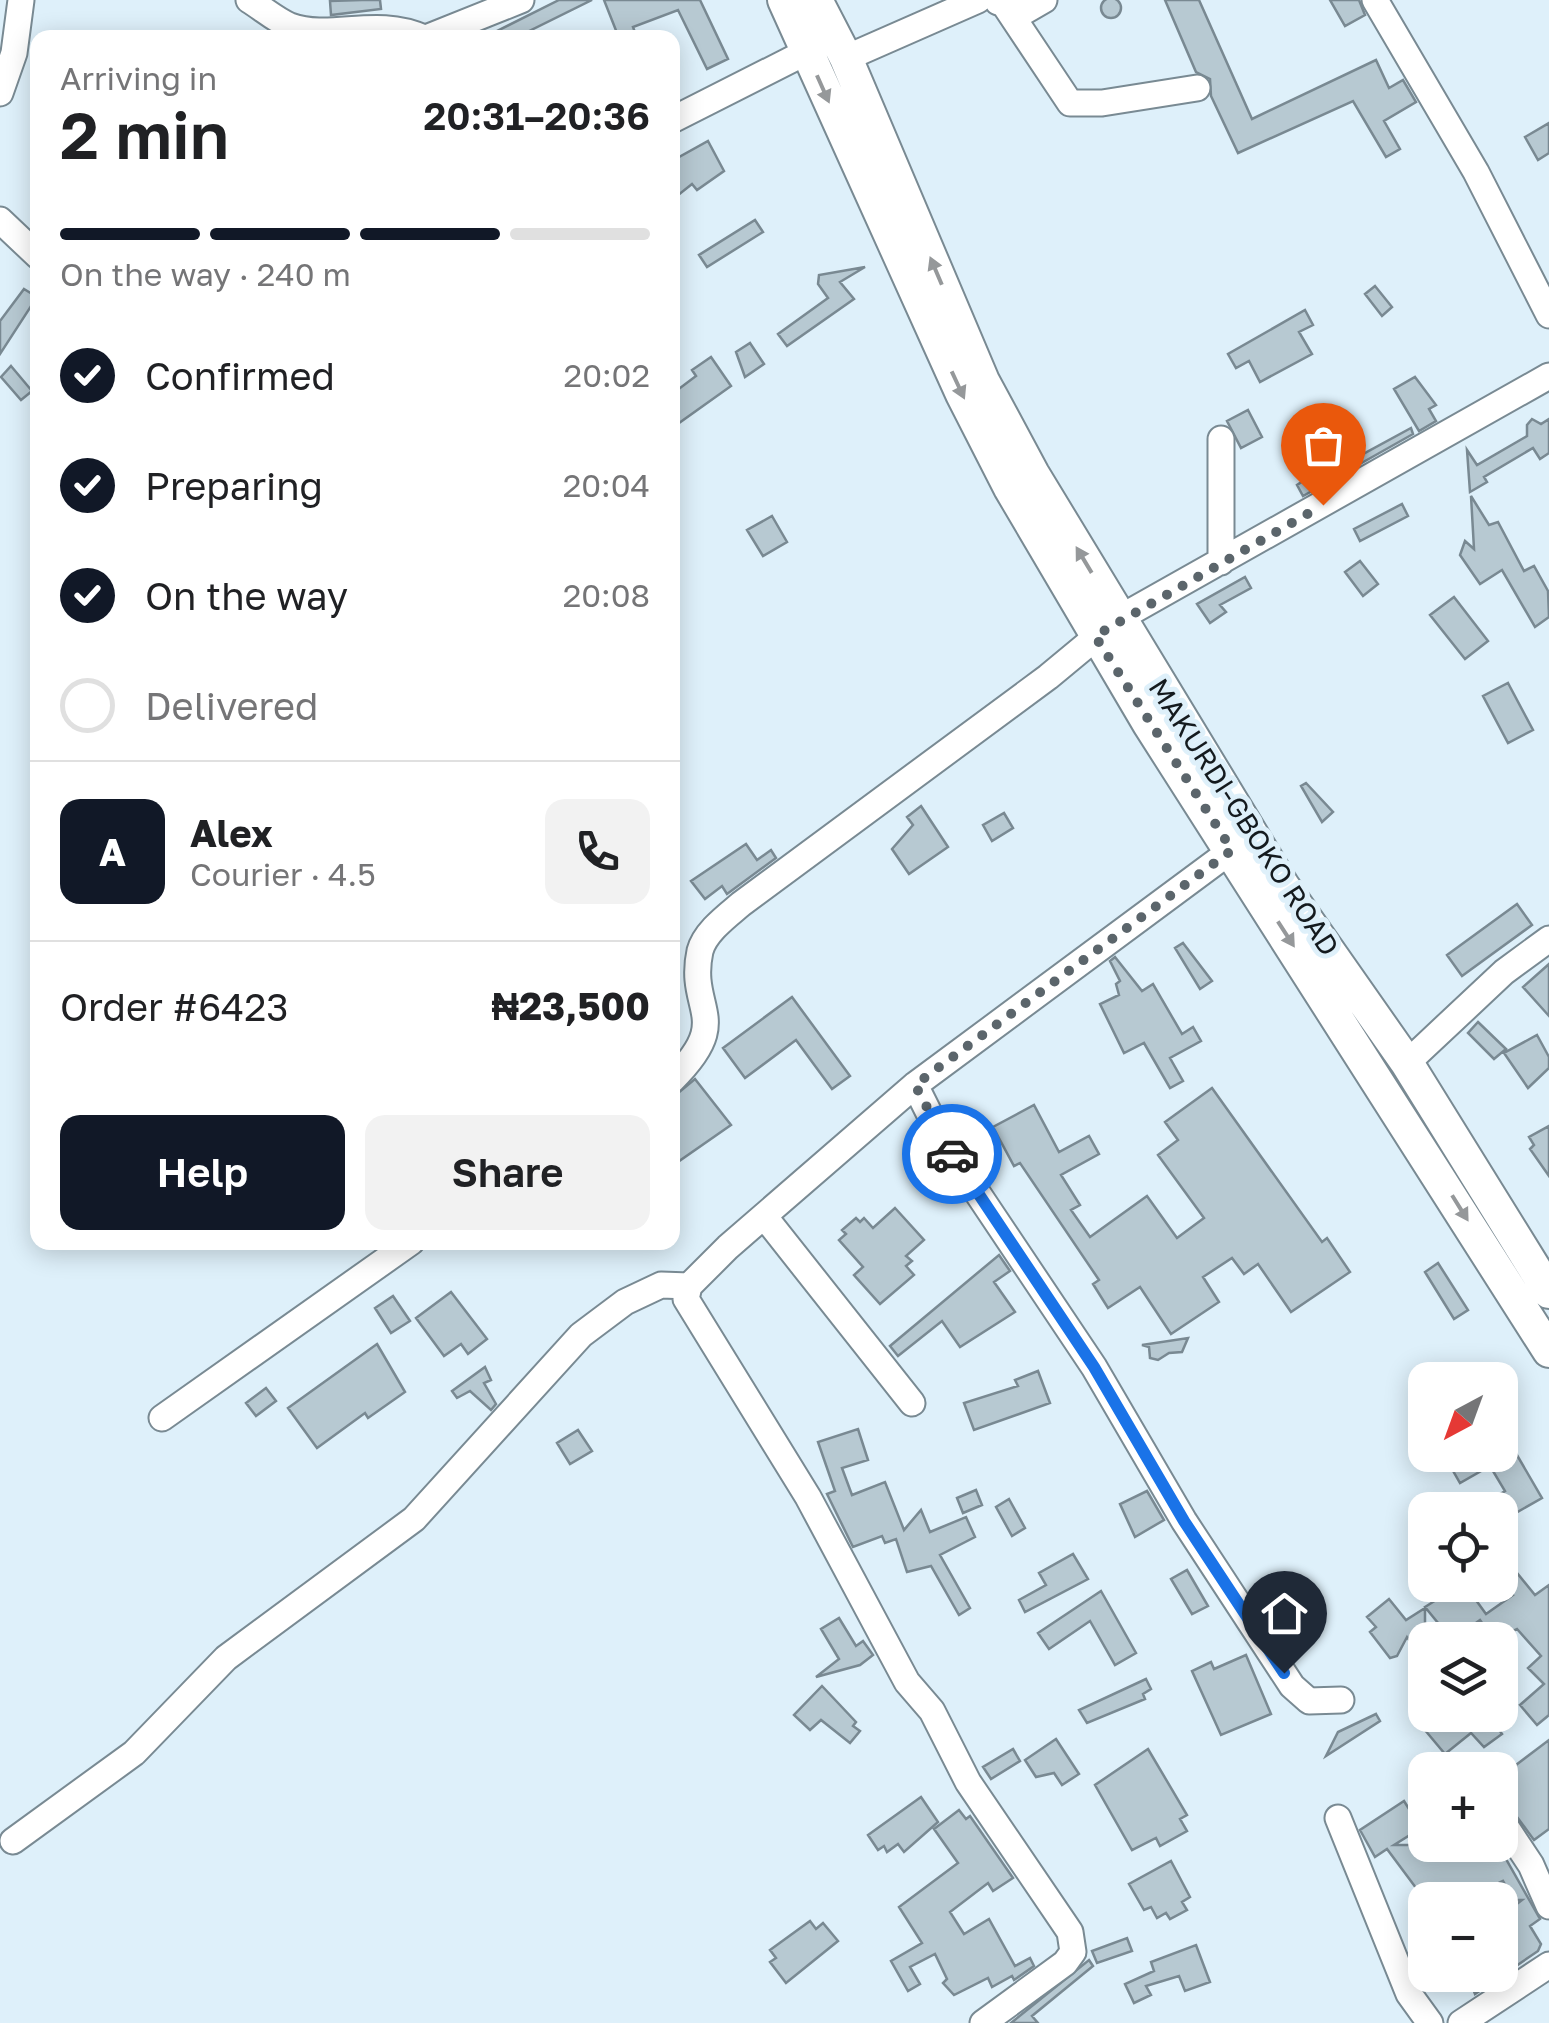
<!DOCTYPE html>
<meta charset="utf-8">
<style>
body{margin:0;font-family:"Golos Text",sans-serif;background:#f2f2f2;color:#202124;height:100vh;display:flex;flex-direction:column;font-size:38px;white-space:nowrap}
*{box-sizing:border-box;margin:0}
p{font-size:32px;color:#757577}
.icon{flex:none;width:55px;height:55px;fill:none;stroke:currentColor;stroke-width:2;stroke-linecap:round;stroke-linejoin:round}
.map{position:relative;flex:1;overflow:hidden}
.sheet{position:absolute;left:30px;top:30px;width:650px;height:1220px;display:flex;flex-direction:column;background:#fff;border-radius:20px;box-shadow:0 5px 25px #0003}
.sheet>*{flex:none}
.needle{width:65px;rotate:221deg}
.tools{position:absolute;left:1408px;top:1362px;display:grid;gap:20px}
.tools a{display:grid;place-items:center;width:110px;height:110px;border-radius:20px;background:#fff;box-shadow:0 5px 25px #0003;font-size:50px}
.pin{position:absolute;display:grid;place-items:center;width:85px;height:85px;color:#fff;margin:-102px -42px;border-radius:50% 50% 50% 0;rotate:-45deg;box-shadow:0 0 10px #0007}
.pin .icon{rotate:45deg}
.courier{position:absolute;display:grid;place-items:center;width:100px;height:100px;margin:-50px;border:8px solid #1a73e8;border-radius:50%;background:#fff;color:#222;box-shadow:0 2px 12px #0007}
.head em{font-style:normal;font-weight:600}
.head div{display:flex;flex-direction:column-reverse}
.head{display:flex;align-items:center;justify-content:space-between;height:170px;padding:0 30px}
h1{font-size:65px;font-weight:600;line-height:75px}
.bar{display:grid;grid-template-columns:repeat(4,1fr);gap:15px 10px;align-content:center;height:120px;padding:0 30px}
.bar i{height:12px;border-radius:8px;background:#e0e0e0}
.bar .current{background:#111827}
.bar p{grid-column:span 4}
.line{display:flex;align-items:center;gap:25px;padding:0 30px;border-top:2px solid #e0e0e0}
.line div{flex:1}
.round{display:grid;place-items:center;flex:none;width:105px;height:105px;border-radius:20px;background:#f2f2f2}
ol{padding:0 30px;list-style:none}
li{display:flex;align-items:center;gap:30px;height:110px}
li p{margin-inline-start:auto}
li .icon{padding:10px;border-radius:50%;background:#111827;color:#fff;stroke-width:4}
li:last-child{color:#757577}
li i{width:55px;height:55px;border:5px solid #e0e0e0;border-radius:50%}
.button{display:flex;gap:20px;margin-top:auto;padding:20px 30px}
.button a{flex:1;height:115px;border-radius:20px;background:#111827;color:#fff;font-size:40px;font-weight:600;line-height:115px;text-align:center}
.button a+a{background:#f2f2f2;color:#202124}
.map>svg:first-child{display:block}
.building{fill:#b7c9d2;stroke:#798992;stroke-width:2.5}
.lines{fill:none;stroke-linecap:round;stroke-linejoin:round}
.minor-casing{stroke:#798a93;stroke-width:29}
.major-casing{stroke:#798a93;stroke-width:36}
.minor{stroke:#fff;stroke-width:25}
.major{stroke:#fff;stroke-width:32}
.oneway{fill:#95989a}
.done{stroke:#5b656b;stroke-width:10;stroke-dasharray:0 18}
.route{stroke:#1a73e8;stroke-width:12}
.labels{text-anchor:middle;stroke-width:10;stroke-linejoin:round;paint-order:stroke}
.street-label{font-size:28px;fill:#141a1e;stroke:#def0fa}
</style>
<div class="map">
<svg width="1549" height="2023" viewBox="0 0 1549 2023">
<rect width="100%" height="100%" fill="#def0fa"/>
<path class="building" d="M1101 8a10 10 0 1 1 20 0a10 10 0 1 1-20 0Z
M362,0H380L381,9L331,15L330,1Z
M559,0H592L515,38H483Z
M604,0H700L728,59L707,69L678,10L633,27L637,38H619Z
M1165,0H1199L1252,119L1376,60L1389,88L1403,80L1416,102L1384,121L1400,149L1386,157L1353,101L1238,153L1211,96L1210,79L1196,72Z
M1330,0H1359L1365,15L1345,26Z
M1549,123V153L1538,160L1525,137Z
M708,141L724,171L697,190L692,184L672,200V161Z
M755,220L763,232L707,267L699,255Z
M865,267L840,282L854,299L787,346L778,334L828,298L818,284L819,275Z
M1375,286L1392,307L1382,316L1365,294Z
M24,289L37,297L0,354V321Z
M1305,310L1313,325L1299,332L1312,354L1260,382L1249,361L1236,368L1228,354Z
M750,343L764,364L745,377L736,352Z
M711,357L731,386L672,428V394L696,376L692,370Z
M11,366L32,391L21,400L1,377Z
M1415,377L1436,405L1429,409L1436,421L1419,431L1394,389Z
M1248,410L1262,437L1241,448L1227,421Z
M1334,410L1363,454L1411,428L1413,434L1303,496L1297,485L1303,481L1292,461L1325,443L1316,430L1325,424L1321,418Z
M1532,419L1541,424L1549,419V453L1540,459L1533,448L1484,477L1487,482L1470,492L1467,450L1477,465L1527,436V425Z
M1471,496L1489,525L1498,522L1524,571L1534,566L1548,591L1549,617L1535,627L1502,570L1480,584L1460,555L1465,541L1474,549Z
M1402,504L1408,516L1360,541L1354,529Z
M772,516L787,542L763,556L747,530Z
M1360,561L1378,584L1363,596L1345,572Z
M1245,577L1251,588L1220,605L1226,612L1210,623L1197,604Z
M1454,597L1488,641L1465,659L1430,615Z
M1508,683L1533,730L1508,743L1483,696Z
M1306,783L1333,812L1322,822L1301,786Z
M921,806L948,847L909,874L892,849L913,825L907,817Z
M1004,813L1013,828L992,841L983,825Z
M746,844L757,860L771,850L776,858L727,894L722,886L705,899L691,881Z
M1517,904L1532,925L1462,976L1447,955Z
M1183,943L1212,981L1200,989L1175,948Z
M1115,957L1142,991L1153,984L1182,1034L1193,1027L1201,1041L1170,1058L1183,1081L1170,1088L1144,1043L1124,1053L1100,1004L1119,995L1116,984L1120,981L1110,961Z
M1549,964V1016L1523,987Z
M792,997L850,1076L832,1089L796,1040L745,1078L723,1048Z
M1478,1022L1506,1049L1494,1059L1468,1033Z
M1537,1035L1549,1057V1068L1528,1088L1504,1053Z
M695,1079L731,1125L672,1166V1098Z
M1212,1088L1322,1242L1327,1238L1350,1272L1291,1312L1258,1264L1244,1274L1232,1258L1203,1277L1219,1302L1171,1334L1140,1287L1108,1308L1093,1284L1099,1280L1020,1163L1014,1166L993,1127L1034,1105L1059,1152L1089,1136L1099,1154L1061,1175L1080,1205L1071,1210L1090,1237L1147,1196L1177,1238L1204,1218L1158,1155L1178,1140L1165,1122Z
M1549,1126V1176L1530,1149L1534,1145L1529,1137Z
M895,1208L924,1240L906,1256L912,1261L906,1266L914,1275L880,1304L854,1275L863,1267L839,1240L846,1234L842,1230L856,1218L860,1222L864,1218L873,1228Z
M999,1255L1010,1271L994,1282L1015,1312L960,1347L942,1321L898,1356L890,1346Z
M1438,1263L1468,1310L1454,1319L1425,1272Z
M451,1292L487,1339L468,1354L461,1344L444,1356L416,1318Z
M393,1296L410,1321L391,1333L375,1308Z
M1188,1338L1182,1352L1169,1353L1158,1360L1150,1358L1149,1347L1142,1345Z
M377,1344L405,1392L368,1418L365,1413L317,1448L288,1408Z
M485,1367L491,1380L484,1383L496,1404L491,1410L470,1391L457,1398L452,1391Z
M1038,1371L1050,1403L974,1430L964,1403L1018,1386L1015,1380Z
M266,1388L276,1401L256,1416L246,1403Z
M1500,1426L1542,1498L1500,1522V1510H1475L1505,1491L1490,1466L1460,1483L1444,1455H1500Z
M858,1429L868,1460L842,1468L852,1495L885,1482L904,1530L921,1510L930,1532L966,1517L975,1537L940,1555L970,1608L959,1615L931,1566L907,1572L896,1539L885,1543L882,1536L853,1547L827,1494L835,1491L818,1442Z
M578,1430L592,1451L570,1464L557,1443Z
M976,1490L982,1505L963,1513L957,1498Z
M1147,1491L1164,1520L1135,1537L1120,1504Z
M1009,1499L1025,1528L1012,1536L996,1507Z
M1500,1552L1535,1595L1549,1585V1715L1537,1725L1520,1705L1544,1684L1528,1668L1541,1656L1517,1629L1494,1640L1480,1620L1452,1640L1425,1607L1460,1585H1465L1486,1614L1513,1595L1500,1578Z
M1073,1554L1088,1579L1025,1612L1019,1600L1046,1585L1039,1573Z
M1187,1570L1208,1606L1192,1614L1171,1579Z
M1101,1591L1136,1653L1115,1665L1090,1621L1049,1649L1038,1633Z
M1389,1599L1406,1620L1425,1608V1662L1407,1637L1397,1656L1390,1658L1370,1632L1376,1627L1367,1617Z
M839,1618L856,1646L863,1641L873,1655L860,1665L816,1677L839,1659L821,1629Z
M1246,1655L1271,1714L1221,1735L1192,1671L1211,1662L1214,1669Z
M1146,1679L1151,1689L1143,1694L1145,1699L1087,1723L1079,1710Z
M822,1686L856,1722L853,1726L860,1731L850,1743L821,1720L810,1730L794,1715Z
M1376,1714L1380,1721L1326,1756L1338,1732Z
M1429,1715H1489L1502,1734L1484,1747L1471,1733L1445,1754L1419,1723Z
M1056,1739L1079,1774L1062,1785L1054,1773L1036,1777L1025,1760Z
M1549,1740V1829L1534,1840L1500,1794V1777Z
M1013,1749L1020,1761L991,1779L983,1767Z
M1148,1749L1187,1815L1180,1819L1187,1831L1160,1846L1156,1838L1132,1850L1095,1785Z
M921,1797L938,1822L904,1852L898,1844L887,1852L884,1846L878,1850L868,1835Z
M1404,1801L1421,1828L1394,1845H1498L1540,1919L1530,1926L1541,1944L1538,1951L1475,1994L1470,1981L1500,1975V1917L1522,1900H1494L1508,1890L1503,1881L1463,1900H1425L1387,1849L1375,1857L1360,1830Z
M959,1810L966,1819L970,1816L1013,1878L993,1891L988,1883L950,1912L964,1934L989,1919L1015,1966L1030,1958L1034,1966L1014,1980L1012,1976L992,1987L988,1978L954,1995L943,1983L947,1979L935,1954L910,1967L920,1984L908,1991L891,1961L922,1943L899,1907L958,1863L934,1829Z
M1171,1861L1190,1897L1182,1902L1187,1910L1170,1919L1166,1913L1157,1918L1151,1907L1144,1910L1129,1884Z
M810,1921L816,1929L823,1923L838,1941L786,1983L770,1962L776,1958L770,1950Z
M1127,1938L1132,1951L1097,1963L1092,1951Z
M1196,1945L1210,1982L1185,1991L1179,1976L1146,1986L1151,1995L1134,2003L1125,1984L1154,1971L1151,1962Z
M1089,1960L1093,1966L1032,2016L1038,2023H1011Z"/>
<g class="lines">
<g class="minor-casing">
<path id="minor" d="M249,0C262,8 276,20 290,26C332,41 375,16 424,38
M1375,0L1476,172L1549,315
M998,2L1025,11L1044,0
M1004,4L1070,103H1102L1197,88
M426,38L521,0
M846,58L978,0
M0,93L14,53L21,0
M672,120L820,45
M0,220L38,256
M1221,439V562
M1407,1063L1504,972L1549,939
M672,1080C735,1018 687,1011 700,951C705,932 727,916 741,904L1048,677L1118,619L1549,376
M915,1085L944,1143L1094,1367L1184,1521L1292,1686L1309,1701L1341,1700
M764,1216L912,1403
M162,1418L411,1242
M1338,1818L1409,1994L1430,2023
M1500,1818L1531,1865L1549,1906
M13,1841L134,1753L226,1658L414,1519L581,1335L625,1302L661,1285L689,1286
M983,2023L1065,1963L1073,1952L1070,1932L968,1782L932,1711L907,1682L808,1497L686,1299L689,1286L728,1247L915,1085L1232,850
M1461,2023L1549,1965"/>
</g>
<g class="major-casing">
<path id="major" d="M784,0L962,394L1010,488L1149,724L1549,1351
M816,0L846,58L983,381L1033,474L1283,886L1407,1063L1549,1292"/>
</g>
<use href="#minor" class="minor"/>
<use href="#major" class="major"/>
</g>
<defs><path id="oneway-solid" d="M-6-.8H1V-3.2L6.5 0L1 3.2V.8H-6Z" transform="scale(2.5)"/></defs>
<g class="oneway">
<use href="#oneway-solid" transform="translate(823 89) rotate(66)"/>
<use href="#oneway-solid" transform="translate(936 271) rotate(-113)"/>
<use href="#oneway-solid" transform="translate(958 385) rotate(65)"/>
<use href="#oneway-solid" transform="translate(1084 560) rotate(-121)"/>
<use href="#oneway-solid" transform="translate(1286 934) rotate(57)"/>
<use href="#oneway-solid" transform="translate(1460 1208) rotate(58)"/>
</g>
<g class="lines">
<path class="done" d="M952,1154L915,1085L1232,850L1095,636L1323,505"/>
<path class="route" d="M952,1154L1094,1367L1184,1521L1284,1673"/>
</g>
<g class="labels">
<g class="street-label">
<text transform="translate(1244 817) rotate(57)" y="10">MAKURDI-GBOKO ROAD</text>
</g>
</g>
</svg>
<div class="tools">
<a><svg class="needle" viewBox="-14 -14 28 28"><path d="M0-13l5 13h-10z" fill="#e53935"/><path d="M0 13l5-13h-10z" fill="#757577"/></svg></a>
<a><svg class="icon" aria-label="locate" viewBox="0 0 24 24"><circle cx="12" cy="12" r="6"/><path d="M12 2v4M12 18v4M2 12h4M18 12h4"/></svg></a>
<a><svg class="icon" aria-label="layers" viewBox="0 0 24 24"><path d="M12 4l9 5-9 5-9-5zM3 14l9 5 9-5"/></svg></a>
<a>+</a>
<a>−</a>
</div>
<div class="pin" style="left:1323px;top:505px;background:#ea580c"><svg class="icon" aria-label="bag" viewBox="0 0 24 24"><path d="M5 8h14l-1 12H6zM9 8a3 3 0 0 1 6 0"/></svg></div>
<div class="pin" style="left:1284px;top:1673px;background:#1f2937"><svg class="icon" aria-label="home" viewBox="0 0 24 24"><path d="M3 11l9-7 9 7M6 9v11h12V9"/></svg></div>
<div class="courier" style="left:952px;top:1154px"><svg class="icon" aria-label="car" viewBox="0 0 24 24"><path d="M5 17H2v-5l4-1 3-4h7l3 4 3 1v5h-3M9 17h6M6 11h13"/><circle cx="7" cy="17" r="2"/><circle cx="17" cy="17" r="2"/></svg></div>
<section class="sheet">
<div class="head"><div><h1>2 min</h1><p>Arriving in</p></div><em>20:31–20:36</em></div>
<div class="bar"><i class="current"></i><i class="current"></i><i class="current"></i><i></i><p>On the way · 240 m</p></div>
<ol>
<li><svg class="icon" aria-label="check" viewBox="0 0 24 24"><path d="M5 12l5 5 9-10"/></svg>Confirmed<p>20:02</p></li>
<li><svg class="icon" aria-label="check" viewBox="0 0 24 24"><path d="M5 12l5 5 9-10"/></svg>Preparing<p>20:04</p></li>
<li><svg class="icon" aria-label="check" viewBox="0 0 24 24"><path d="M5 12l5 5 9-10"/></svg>On the way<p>20:08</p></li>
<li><i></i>Delivered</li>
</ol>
<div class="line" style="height:180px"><b class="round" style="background:#111827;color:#fff">A</b><div><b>Alex</b><p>Courier · 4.5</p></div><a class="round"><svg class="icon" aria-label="phone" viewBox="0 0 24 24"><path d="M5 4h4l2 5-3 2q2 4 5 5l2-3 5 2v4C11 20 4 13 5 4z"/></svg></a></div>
<div class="line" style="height:130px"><div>Order #6423</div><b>₦23,500</b></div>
<div class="button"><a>Help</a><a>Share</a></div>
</section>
</div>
